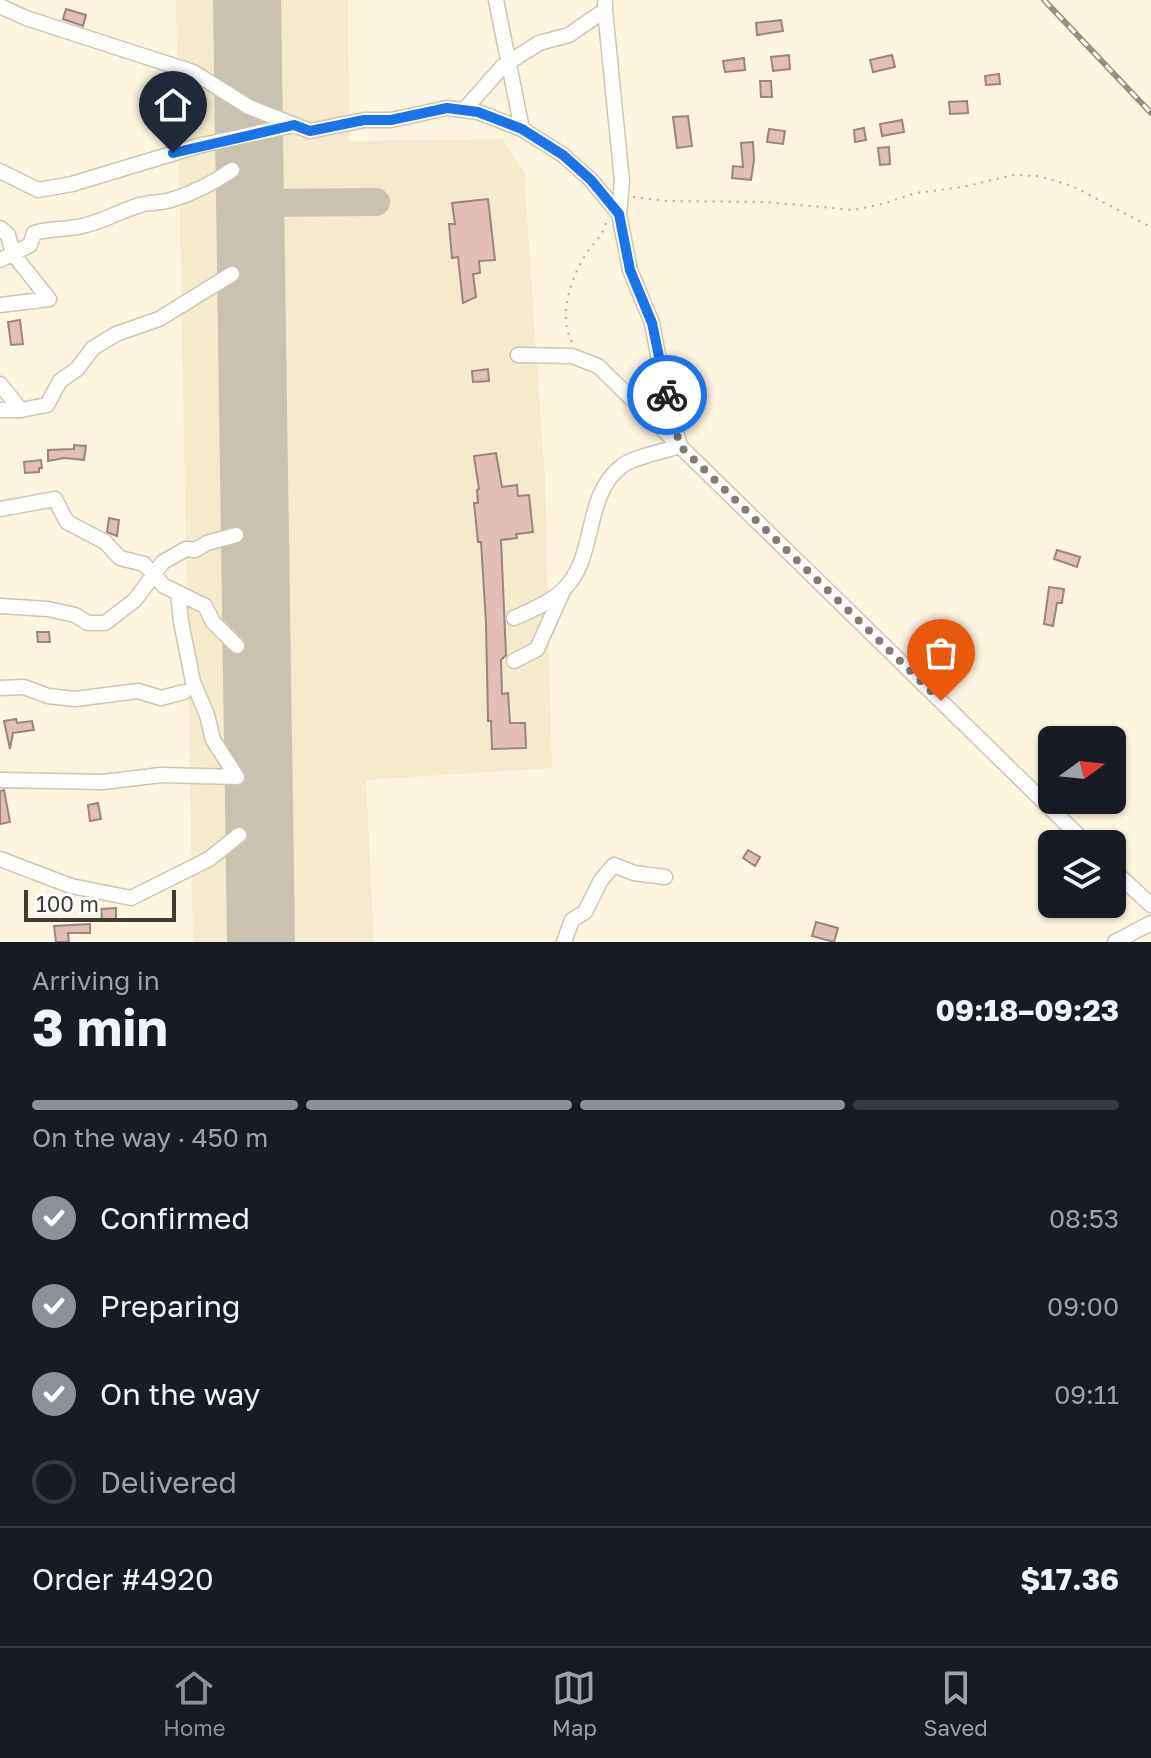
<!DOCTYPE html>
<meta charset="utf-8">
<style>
body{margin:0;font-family:"Golos Text",sans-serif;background:#242831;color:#f1f3f6;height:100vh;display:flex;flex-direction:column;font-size:30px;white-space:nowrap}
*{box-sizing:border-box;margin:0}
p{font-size:26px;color:#9ea1a6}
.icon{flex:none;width:44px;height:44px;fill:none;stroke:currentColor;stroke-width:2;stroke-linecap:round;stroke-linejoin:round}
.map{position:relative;height:942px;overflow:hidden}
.panel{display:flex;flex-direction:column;background:#171b24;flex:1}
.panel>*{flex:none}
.needle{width:52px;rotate:75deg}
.tools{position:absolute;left:1038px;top:726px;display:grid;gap:16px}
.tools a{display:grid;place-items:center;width:88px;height:88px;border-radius:12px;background:#171b24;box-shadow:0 2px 6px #0004;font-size:40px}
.scale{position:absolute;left:24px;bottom:20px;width:152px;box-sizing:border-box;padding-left:8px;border:4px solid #3f3c34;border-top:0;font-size:22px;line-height:28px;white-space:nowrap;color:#3f3c34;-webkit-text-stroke:6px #fff;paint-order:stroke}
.pin{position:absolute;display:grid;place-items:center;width:68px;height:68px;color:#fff;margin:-82px -34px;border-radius:50% 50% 50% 0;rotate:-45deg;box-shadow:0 0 8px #0007}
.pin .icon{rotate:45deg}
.courier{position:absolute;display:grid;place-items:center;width:80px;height:80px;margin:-40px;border:6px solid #1a73e8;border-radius:50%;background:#fff;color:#222;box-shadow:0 2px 10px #0007}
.summary em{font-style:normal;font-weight:700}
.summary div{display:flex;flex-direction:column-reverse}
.summary{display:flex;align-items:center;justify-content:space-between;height:136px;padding:0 32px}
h1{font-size:52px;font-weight:700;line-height:60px}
.bar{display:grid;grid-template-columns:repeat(4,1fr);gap:12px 8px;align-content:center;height:96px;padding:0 32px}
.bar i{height:10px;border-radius:6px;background:#363941}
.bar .selected{background:#8c9099}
.bar p{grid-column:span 4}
.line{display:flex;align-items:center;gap:20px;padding:0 32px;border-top:2px solid #363941}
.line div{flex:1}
ol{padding:0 32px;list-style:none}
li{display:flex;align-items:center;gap:24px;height:88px}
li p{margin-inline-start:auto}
li .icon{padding:8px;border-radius:50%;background:#8c9099;color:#fff;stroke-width:4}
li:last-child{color:#9ea1a6}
li i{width:44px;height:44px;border:4px solid #363941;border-radius:50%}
.tab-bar{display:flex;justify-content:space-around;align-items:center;height:112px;border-top:2px solid #363941;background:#171b24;font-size:22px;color:#9ea1a6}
.tab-bar a{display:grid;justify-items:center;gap:4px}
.tab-bar .selected{color:#8c9099}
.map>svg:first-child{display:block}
.built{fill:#f5eace}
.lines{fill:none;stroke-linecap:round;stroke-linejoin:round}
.taxiway{stroke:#cac2b1;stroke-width:28}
.runway{stroke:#cac2b1;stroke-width:68}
.building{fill:#e1bfb6;stroke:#9b857f;stroke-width:2}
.minor-casing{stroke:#cec6b2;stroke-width:17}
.path{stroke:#b4ae9e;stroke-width:2;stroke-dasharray:2 6;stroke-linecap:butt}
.minor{stroke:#fff;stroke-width:14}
.rail-casing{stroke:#969082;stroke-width:6}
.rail{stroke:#fff;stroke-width:3;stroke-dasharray:9;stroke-linecap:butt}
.done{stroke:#827d70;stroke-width:8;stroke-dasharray:0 14.4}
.route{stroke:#1a73e8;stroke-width:10}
</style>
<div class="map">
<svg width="1151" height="942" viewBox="0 0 1151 942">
<rect width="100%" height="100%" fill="#fdf5e0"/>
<path class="built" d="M176,0H348L349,141L502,139L524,172L545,479L552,768L366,780L374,942H193Z"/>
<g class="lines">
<path class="taxiway" d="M250,203L376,202"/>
<path class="runway" d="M247,0L261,942"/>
</g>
<path class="building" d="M66,9L86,15L83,26L63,19Z
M781,20L783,31L757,35L756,23Z
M789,55L790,69L773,71L771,57Z
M892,55L895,67L873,72L870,60Z
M744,58L745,70L725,72L723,61Z
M999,74L1000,84L986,85L985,76Z
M760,81H771L772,97H761Z
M967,101L968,113L950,114L949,102Z
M688,116L692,146L677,148L673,117Z
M902,120L904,132L882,136L880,124Z
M864,128L866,140L855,142L854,130Z
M769,129L785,131L783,144L767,142Z
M753,142L754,160L751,180L732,178L733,166L743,167L741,143Z
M889,147L890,164L880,165L878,148Z
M488,199L495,260L479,261L480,273L473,274L476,297L463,303L458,257L452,258L449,224H455L452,203Z
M20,320L23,344L11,345L8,322Z
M488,369L489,381L473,382L472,371Z
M74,445L86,446L84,460L64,458L48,461V450L74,449Z
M496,453L502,487L517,485L518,496L529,495L533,532L516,534L517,538L501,540L506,655L501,660L502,694L508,693L510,723H525L526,748L492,749L491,721H488L486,623L481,542H478L474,503H478L477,490L479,489L474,456Z
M41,460L42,468H39V472L25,473L24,462Z
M109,518L119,520L117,536L107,532Z
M1057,550L1080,557L1077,567L1054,559Z
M1049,587L1064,589L1062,603H1057L1053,626L1044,624Z
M37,632H49L50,642H38Z
M16,719L17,723L32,721L34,730L13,733L10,749L4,721Z
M4,790L10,822L0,824V791Z
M98,803L101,819L90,821L88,805Z
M748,850L760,857L755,866L743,858Z
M116,908V920H102L101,909Z
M816,922L838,928L834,942L812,936Z
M90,924V933H68L69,942H56L54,926Z"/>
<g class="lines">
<g class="minor-casing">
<path id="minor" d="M496,0L522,129
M0,6L26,18L193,72L249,107L310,131L364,120H391L447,108L478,112L522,129L563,155L591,180L619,214L630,270L652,323L662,376L680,446C665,451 633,457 622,466C582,496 598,559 562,591C549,603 530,611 514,618
M605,10L622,181L619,214
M464,110L503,66L539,43L569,35L605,10V3
M0,171L38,190L72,184L198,146L294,125
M0,228L8,235L13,254L49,299L0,305
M0,260L30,245L34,233C50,228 66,230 82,226C105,221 120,211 140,205C150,202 161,203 171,200C194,193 213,183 232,170
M518,355L572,356L598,366L1087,844
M0,384L21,410
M0,410H21L47,405L60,381L77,369L93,348L116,334L159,319L232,274
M0,509L55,499L67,522L105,542L120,558L144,564L164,586L205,606L213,622L237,646
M178,593L181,622L193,682L207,715L213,740L237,777
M0,606L48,609L75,615L88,623H105L135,600L163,562L186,549L195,550L207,543L236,535
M514,661L537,649L563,591
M0,688L24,687L48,696L75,699L138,691L161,698L184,692
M0,780L103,782L161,775L237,777
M0,859L71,886L131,898L209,859L239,835
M1112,869L1151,905
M564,942L572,920L585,912L601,880L614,865L634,873L665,877
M1115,942L1151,923"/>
</g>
<path class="path" d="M633,197L667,201L766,202L854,210L882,204L916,193L962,187L1014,175L1039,176L1072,186L1151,227
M572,342C557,316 572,273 589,250C598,238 605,233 607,217"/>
<use href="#minor" class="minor"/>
<g class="rail-casing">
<path id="rail" d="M1044,0L1151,113"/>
</g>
<use href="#rail" class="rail"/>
</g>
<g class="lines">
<path class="done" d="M667,395L680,446L941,701"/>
<path class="route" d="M173,153L294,125L310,131L364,120H391L447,108L478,112L522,129L563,155L591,180L619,214L630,270L652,323L667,395"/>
</g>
</svg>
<div class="tools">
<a><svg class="needle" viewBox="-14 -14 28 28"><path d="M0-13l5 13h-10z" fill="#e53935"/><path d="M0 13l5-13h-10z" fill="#9ea1a6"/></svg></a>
<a><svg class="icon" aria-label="layers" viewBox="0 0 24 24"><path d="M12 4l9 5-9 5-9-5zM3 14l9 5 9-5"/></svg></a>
</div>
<div class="scale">100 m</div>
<div class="pin" style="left:941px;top:701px;background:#ea580c"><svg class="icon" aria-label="bag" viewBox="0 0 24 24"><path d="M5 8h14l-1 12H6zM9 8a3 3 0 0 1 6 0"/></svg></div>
<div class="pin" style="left:173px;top:153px;background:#1f2937"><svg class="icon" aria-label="home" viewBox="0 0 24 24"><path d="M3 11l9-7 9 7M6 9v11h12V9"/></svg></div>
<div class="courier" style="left:667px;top:395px"><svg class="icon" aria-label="bike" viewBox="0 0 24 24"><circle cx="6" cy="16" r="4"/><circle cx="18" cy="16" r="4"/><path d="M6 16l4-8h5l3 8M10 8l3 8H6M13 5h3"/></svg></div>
</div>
<section class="panel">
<div class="summary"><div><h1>3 min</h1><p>Arriving in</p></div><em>09:18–09:23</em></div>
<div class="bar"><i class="selected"></i><i class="selected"></i><i class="selected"></i><i></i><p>On the way · 450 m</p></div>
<ol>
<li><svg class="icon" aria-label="check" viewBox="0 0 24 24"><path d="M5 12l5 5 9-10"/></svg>Confirmed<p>08:53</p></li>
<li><svg class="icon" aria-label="check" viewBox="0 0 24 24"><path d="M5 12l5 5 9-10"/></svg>Preparing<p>09:00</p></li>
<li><svg class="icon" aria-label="check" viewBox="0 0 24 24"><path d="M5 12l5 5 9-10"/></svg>On the way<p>09:11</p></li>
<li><i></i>Delivered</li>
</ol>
<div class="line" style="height:104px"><div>Order #4920</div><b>$17.36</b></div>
</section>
<nav class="tab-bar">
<a class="selected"><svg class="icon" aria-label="home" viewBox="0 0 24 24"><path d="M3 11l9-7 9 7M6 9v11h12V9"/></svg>Home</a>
<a><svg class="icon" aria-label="map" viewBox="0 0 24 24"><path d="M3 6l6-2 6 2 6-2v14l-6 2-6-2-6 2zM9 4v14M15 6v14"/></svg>Map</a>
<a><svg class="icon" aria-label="saved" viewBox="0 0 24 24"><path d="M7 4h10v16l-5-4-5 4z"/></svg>Saved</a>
</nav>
